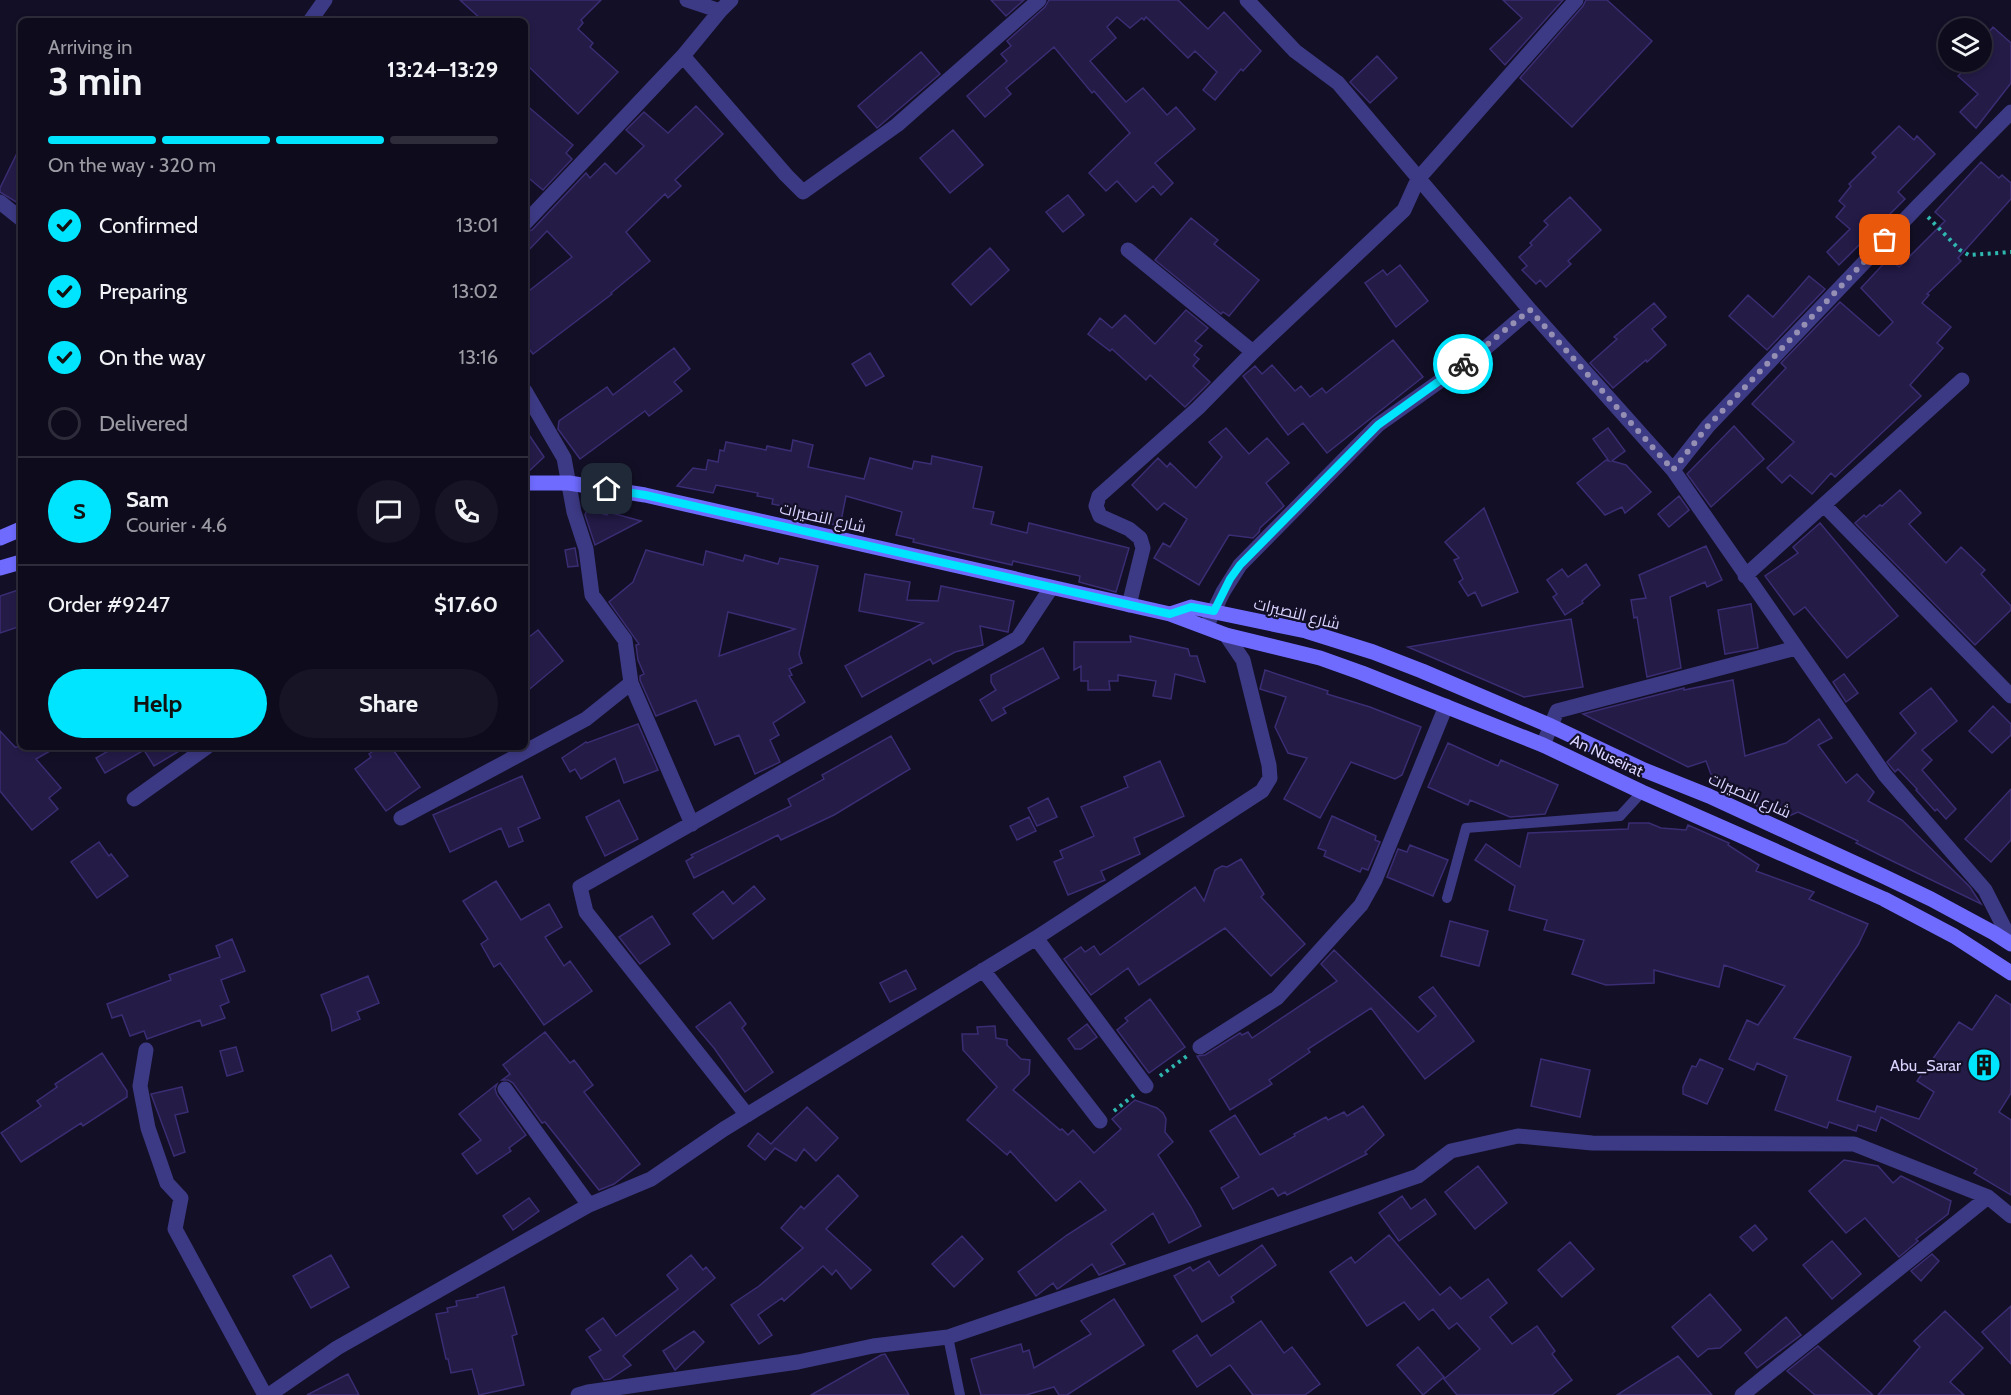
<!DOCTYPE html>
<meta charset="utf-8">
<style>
body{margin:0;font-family:Cabin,Cairo,sans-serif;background:#171425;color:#f1f3f6;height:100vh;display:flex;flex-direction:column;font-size:22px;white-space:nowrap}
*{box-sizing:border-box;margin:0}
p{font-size:20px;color:#9b9ba3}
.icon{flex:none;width:33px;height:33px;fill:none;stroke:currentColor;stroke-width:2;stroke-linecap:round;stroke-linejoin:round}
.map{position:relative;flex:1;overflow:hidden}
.details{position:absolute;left:18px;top:18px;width:510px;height:732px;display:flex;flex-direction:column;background:#0e0b1c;border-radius:9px;box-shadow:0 3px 9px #0003,0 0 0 2px #2e2b3b}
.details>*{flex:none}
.tools{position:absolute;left:1938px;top:18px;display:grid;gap:12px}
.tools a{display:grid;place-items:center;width:54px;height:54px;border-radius:50%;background:#0e0b1c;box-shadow:0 3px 9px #0003,0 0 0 2px #2e2b3b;font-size:30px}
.pin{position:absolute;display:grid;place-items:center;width:51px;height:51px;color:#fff;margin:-26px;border-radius:12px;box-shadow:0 3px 9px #0006}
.courier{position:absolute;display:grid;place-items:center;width:60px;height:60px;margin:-30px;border:4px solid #00e5ff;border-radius:50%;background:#fff;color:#222;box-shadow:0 2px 8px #0007}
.overview em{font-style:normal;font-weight:700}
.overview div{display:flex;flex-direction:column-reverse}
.overview{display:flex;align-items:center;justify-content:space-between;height:102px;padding:0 30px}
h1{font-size:39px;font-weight:700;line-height:45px}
.bar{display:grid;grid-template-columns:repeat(4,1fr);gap:9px 6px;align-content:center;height:72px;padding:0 30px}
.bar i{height:8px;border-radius:4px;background:#2e2b3b}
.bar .selected{background:#00e5ff}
.bar p{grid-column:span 4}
.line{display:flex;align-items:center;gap:15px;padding:0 30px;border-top:2px solid #2e2b3b}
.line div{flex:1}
.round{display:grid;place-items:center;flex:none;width:63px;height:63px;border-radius:32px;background:#171425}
ol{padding:0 30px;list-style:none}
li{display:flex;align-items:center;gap:18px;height:66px}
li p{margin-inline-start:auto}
li .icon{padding:6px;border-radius:50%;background:#00e5ff;color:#111;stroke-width:4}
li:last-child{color:#9b9ba3}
li i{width:33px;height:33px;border:3px solid #2e2b3b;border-radius:50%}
.primary-button{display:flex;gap:12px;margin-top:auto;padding:12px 30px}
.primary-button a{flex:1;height:69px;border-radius:36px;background:#00e5ff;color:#111;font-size:24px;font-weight:700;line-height:69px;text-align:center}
.primary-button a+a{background:#171425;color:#f1f3f6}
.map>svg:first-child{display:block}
.building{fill:#241b47;stroke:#3b2d73;stroke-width:1.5;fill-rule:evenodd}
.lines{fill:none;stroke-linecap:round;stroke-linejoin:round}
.path{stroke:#2fb8b0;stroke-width:4;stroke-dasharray:3 4.5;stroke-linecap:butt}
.service{stroke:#3d3a85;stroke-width:10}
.minor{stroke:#3d3a85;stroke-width:15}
.secondary{stroke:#6f6bff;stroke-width:15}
.done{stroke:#948fb3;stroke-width:6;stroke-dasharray:0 10.8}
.route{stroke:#00e5ff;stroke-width:8}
.labels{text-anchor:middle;stroke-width:4.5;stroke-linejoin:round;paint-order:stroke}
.street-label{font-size:16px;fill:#d9d4ff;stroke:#130f26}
.poi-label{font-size:16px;fill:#d9d4ff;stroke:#130f26;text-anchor:end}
</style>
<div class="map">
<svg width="2011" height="1395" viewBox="0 0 2011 1395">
<rect width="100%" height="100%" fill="#130f26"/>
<path class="building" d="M460,0H601L581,20L583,23L578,29L593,43L590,47L618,72L578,114L525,63V21H483Z
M991,0H1024L1006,16Z
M1049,0H1178L1208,29L1224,12L1261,51L1243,71L1241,69L1215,100L1203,90L1217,72L1195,51L1188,58L1146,17L1144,20L1142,18L1130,28L1117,17L1107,27L1116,38L1090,61L1126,102L1143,88L1167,115L1176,107L1195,129L1155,163L1173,183L1161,195L1153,186L1136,202L1117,181L1106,191L1089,173L1130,133L1094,91L1092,93L1054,47L1006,88L1011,94L985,117L967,96L1007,61L1001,54L1011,46L1007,41L1045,7Z
M1503,0H1563L1505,65L1490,49L1522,18Z
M1586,0H1607L1652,41L1572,127L1520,78L1583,6Z
M1993,27L2011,43V83L1976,128L1960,112L1978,94L1958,76L1972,62H1982V40Z
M921,52L940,74L877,128L858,106Z
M1377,56L1397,78L1370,103L1350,82Z
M525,104L573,145L566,153L572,159L543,190L525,175Z
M696,106L723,134L675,180L681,186L668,198L665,194L626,232L650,261L611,293L612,294L533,354L525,344V294L572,257L547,231L525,254V232L532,230L586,173L590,178L605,163L616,174L644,146L626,130L644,112L668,133Z
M1899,126L1914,140L1917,136L1935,154L1898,192L1905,199L1839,265L1827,252L1850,229L1836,217L1845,206L1839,201L1851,186L1849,184L1876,157L1872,153Z
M953,130L983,165L950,193L920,158Z
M21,145V205L0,192V188Z
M1981,162L1999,178L2002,175L2011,183V199L1958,258L1961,261L1927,294L1929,295L1922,303L1951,327L1937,343L1943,348L1910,385L1921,396L1835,477L1831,473L1812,494L1790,475L1782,483L1767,468L1794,442L1752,404L1786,368L1781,363L1840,302L1879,336L1893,322L1861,288L1889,258L1899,267L1945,221L1935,212Z
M1068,195L1084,215L1063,232L1046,212Z
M1570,197L1601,230L1568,261L1571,264L1546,287L1540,280L1536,284L1522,270L1527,266L1519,257L1532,245L1530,243L1548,225L1544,221Z
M1191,218L1218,240L1214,244L1259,280L1229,316L1223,312L1221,314L1155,260Z
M990,248L1009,270L971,305L952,284Z
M1400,265L1428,301L1396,327L1365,283L1383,270L1387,275Z
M1809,276L1825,289L1767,350L1729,316L1748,295L1773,317Z
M1654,303L1666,317L1652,329L1666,345L1647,362L1646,360L1613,388L1590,363L1617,339L1614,337Z
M1186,310L1208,328L1195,341L1202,346L1194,355L1199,359L1193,366L1210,382L1185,407L1150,375L1146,380L1112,349L1110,351L1088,334L1100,318L1112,328L1125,315L1155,344Z
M1393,340L1423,377L1327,453L1303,423L1288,435L1243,376L1255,366L1262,374L1272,365L1295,391L1301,386L1310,397L1322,388L1326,393Z
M674,348L690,369L674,382L682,391L649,416L645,411L580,459L558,429L559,421L607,387L613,395Z
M870,353L884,376L866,386L852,364Z
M1734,426L1764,459L1711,507L1687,474Z
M1226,428L1249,454L1267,438L1289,463L1266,483L1284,506L1260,528L1259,532L1253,538L1229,535L1199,585L1154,558L1163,543L1170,547L1187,519L1164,503L1157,510L1132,485L1158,458L1167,467L1170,463L1196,488L1222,457L1209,442Z
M1608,428L1625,451L1612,461L1626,465L1651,492L1625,513L1622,507L1605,515L1577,483L1606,460L1609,461L1593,439Z
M525,429L544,457L527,473H525Z
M793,440L813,445L808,467L864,479L870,458L912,469L914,461L931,464L932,456L982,467L973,508L994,512L991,524L1027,533L1029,523L1129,548L1116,592L1079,582L1080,576L1013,561L1012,565L913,542L914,539L896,535L902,512L846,496L840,526L804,518L806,511L772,504L773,499L757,496L758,493L716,485L713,493L677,486L693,468L706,470L708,460L718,462L720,450L724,451L726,442L766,450L767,446L791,451Z
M1900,490L1921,513L1909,524L1946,563L1961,547L1985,570L1981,574L2011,606V610L1975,645L1855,523L1864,515L1866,517L1880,505L1882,506Z
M1679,496L1689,510L1669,527L1658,514Z
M1484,508L1518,592L1482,606L1475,592L1468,596L1459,582L1463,579L1454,560L1459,558L1445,542Z
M587,509L607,515L608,512L641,521L595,545L585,515Z
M1820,523L1898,616L1847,658L1805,607L1794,615L1765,576L1798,553L1793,547Z
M1706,546L1722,580L1707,587L1705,582L1670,597L1681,668L1647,677L1637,617L1634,618L1631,600L1646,598L1639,575Z
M575,548L578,566L568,567L565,550Z
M646,550L703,565L706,551L743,561L745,555L778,564L780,558L818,566L799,654L802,663L789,669L792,675L789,676L805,702L773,723L779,735L770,740L780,762L755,774L739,735L715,745L696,700L656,716L640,680V676L644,674L638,660L636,645L639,644L609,602L633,582ZM728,612L795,629L719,656Z
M1586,564L1600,585L1582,601L1583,603L1565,615L1553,597L1557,594L1547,580L1562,569L1568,577Z
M865,574L910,582L907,600L938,601L941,586L1014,601L1008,632L980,626L983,645L955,652L933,664L930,659L862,697L845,666L923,623L859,611Z
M21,589V626L0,633V596Z
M1751,604L1758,648L1725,654L1718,610Z
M1571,619L1583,687L1524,697L1408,647Z
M538,630L563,661L525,693V640Z
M1130,636L1188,649L1190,656H1197L1205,682L1175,674L1171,699L1153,696L1156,681L1118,675V681H1109L1110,690H1088V681H1081V666L1074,670V642H1131Z
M1043,648L1059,678L1003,708L1006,713L992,721L980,700L996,690L991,682V675Z
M1265,670L1328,691L1327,694L1370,707L1421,727L1402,775L1395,779L1351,762L1320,818L1284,799L1307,758L1288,753L1275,727L1286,697L1260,689Z
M1844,674L1858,693L1846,702L1833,682Z
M1733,680L1745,756L1786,743L1819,719L1832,738L1818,745L1846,783L1857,774L1874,792L1868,801L1902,820L1970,887L1981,904L1884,857L1856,843L1858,841L1798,812L1789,816L1772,809L1767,811L1715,785L1706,761L1688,767L1583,714L1684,688V690Z
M1931,688L1957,721L1922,750L1932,760L1922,770L1956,809L1946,819L1937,809L1935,811L1916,790L1917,789L1898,769L1895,772L1887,762L1916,733L1900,713Z
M1993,706L2011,724V735L1992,753L1969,731Z
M638,724L658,770L624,783L615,758L581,779L575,769L570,772L562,758L586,742L587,743Z
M0,731L15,747H57L36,759L61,788L49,798L58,809L32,830L0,791Z
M891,736L910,769L834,815L781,840L778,835L694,878L686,861L693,857L691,855L791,806L788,799L824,779L822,775Z
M1448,743L1498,766L1501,760L1558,785L1545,814L1510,817L1470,800L1468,805L1428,787Z
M115,747H186L154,766L144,750L105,773L96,758Z
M379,747H391L420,787L386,811L355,769L371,757L369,754Z
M1160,761L1184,816L1134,838L1140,854L1101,871L1105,880L1068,895L1054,862L1063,858L1060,851L1094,836L1081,807L1128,787L1124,777Z
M522,776L540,818L518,828L523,841L509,847L501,828L450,852L433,815Z
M2011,789V840L1991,862L1965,839Z
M1048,798L1057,817L1037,826L1028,808Z
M619,800L638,839L605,856L586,817Z
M1332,816L1376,836L1375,840L1380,842L1368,870L1362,868L1360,872L1324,856L1326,851L1318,848Z
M1029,817L1036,831L1017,840L1010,826Z
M1629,823H1649L1661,828L1686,830L1688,825L1729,843L1728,845L1759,865L1756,871L1814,892L1809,899L1868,924L1858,945L1794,1038L1851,1057L1837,1100L1875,1112L1877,1106L1919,1119L1934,1092L1917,1081L1959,1022L1972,1030L1996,995L2011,1005V1093L1999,1112L2011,1120V1195L1974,1173L1977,1169L1881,1117L1876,1131L1858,1125L1856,1131L1829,1122L1827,1128L1775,1110L1787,1076L1757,1063L1754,1070L1729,1059L1747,1020L1758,1025L1785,986L1724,965L1719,987L1654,970V983L1606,985L1572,974L1584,940L1544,930L1547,920L1509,910L1515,886L1475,860L1486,844L1520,867L1528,833L1628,829Z
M99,842L109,856L111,854L128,876L97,898L71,862Z
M1410,845L1448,860L1433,896L1387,877L1398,849L1407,852Z
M1241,859L1264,894L1261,897L1305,944L1271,976L1225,928L1139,985L1128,968L1091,995L1064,959L1081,947L1085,952L1094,946L1100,955L1195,887L1204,901L1215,870L1222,866L1227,867Z
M496,881L521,920L549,904L562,927L545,937L564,966L570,961L592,991L544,1025L500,963L494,967L481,944L488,939L463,901Z
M754,886L765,899L713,939L693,914L723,891L733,904Z
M652,916L670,944L640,964L619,937Z
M1450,921L1488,931L1479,966L1441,956Z
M232,939L245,971L221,980L229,1002L220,1006L225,1018L202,1026L200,1020L147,1039L144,1031L130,1036L122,1015L112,1018L107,1004L171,980L169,975L220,957L216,946Z
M1334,950L1418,1032L1436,1016L1419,997L1433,987L1474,1041L1425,1079L1371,1008L1308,1049L1310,1052L1269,1080L1272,1084L1230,1110L1197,1056L1205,1055L1240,1033L1242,1035L1248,1032L1252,1038L1337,981L1321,964Z
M906,970L916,989L890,1002L880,983Z
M368,976L379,1003L357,1012L360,1019L332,1031L330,1018L321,995Z
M1150,999L1185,1047L1149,1073L1117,1030L1128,1021L1125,1018Z
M730,1002L746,1024L742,1028L773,1072L745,1092L714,1048L696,1027Z
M1087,1024L1097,1037L1081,1049H1075L1068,1039Z
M995,1026L996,1038L1007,1040V1045L1021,1059L1030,1060L1029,1074L1013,1090L1060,1130L1062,1129L1068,1135L1073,1130L1094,1153L1121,1129L1112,1119L1135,1100L1157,1108L1163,1113L1166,1119L1165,1132L1173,1142L1158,1155L1191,1207L1201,1226L1169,1243L1153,1213L1111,1244L1125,1264L1099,1275L1092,1264L1059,1288L1057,1289L1053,1283L1036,1296L1018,1272L1067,1235L1106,1210L1080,1181L1056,1201L1010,1151L1007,1155L967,1120L997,1087L963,1050L962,1034H978L977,1027Z
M545,1032L570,1063L574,1060L593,1085L584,1092L640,1164L614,1184L599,1190L545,1122L542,1123L513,1083L508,1080H502L510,1074L503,1065Z
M236,1047L243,1071L227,1076L220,1051Z
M102,1053L127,1091V1097L83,1126L81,1123L21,1162L1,1133L41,1106L37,1101L57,1087L55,1084Z
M1541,1059L1590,1070L1580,1117L1531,1106Z
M1700,1059L1723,1069L1707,1104L1683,1094V1087L1692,1066L1696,1067Z
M497,1084L495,1089L497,1095L526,1135L509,1148L511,1151L477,1174L462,1154L481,1140L459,1114Z
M182,1087L188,1112L175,1115L185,1152L174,1156L151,1094Z
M1363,1106L1384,1135L1365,1152L1367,1154L1287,1195L1285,1192L1278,1196L1273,1188L1233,1209L1221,1188L1239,1177L1210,1131L1235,1115L1260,1155L1295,1136L1294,1134L1326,1117L1328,1120L1344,1112L1347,1116Z
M807,1107L838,1138L816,1161L804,1149L796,1161L775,1148L765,1160L748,1146L758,1133L771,1144Z
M1844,1160L1878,1166L1893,1183L1901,1176L1951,1201L1948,1214L1916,1239L1918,1241L1899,1257L1865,1218L1846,1233L1809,1191Z
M1478,1166L1507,1203L1475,1229L1445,1192Z
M838,1175L858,1196L826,1229L871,1270L851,1289L836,1270L832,1275L823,1266L784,1301L782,1298L758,1315L772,1335L759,1344L731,1305L759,1286L803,1248L781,1228L801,1206L804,1209Z
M1402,1196L1411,1209L1425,1199L1436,1214L1399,1241L1379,1213Z
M529,1198L539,1211L513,1230L503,1216Z
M1755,1225L1767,1239L1753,1251L1740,1237Z
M1389,1235L1440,1295L1450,1287L1461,1299L1488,1279L1507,1303L1490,1317L1512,1344L1537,1326L1555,1351L1552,1354L1572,1380L1552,1395H1457L1444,1379L1480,1349L1457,1323L1449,1329L1433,1309L1419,1320L1404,1302L1367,1326L1330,1272L1351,1257L1355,1263Z
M962,1236L983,1259L954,1287L932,1264Z
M1832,1241L1861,1274L1832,1299L1803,1265Z
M1570,1242L1594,1269L1562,1297L1538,1270Z
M1262,1245L1276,1265L1231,1297L1234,1302L1202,1322L1174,1276L1190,1267L1193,1271L1209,1261L1219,1276Z
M1932,1254L1939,1261L1921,1281L1911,1271Z
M331,1255L349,1287L311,1308L293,1276Z
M691,1255L703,1270L706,1267L715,1278L623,1356L631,1365L610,1379L604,1380L589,1357L601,1350L586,1330L603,1318L616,1336L678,1289L667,1275Z
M504,1287L517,1334L512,1336L524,1385L479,1395L472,1369L451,1373L448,1359H446L436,1314L448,1312L447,1308L457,1306L456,1301L478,1297L477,1295Z
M1710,1294L1741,1330L1720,1348L1708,1349L1698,1357L1672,1327Z
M1114,1299L1144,1345L1067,1395H1059L1054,1387L1026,1395H981L971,1359L1021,1344L1023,1352L1029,1350L1034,1368L1091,1334L1081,1321Z
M2011,1306V1364L1982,1332Z
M1945,1311L1983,1348L1950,1382L1964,1395H1878L1920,1347L1914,1341Z
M1786,1317L1801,1335L1757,1368L1745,1353Z
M1261,1321L1284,1353L1292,1347L1320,1384L1305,1395H1253L1230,1365L1197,1387L1173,1351L1197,1335L1211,1356Z
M694,1331L704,1342L675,1370L663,1351Z
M1818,1346L1873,1395H1815L1787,1371Z
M1418,1347L1444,1377L1423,1395L1397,1365Z
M885,1354L909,1395H811L881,1355Z
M1678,1356L1712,1395H1617Z
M348,1374L359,1395H307Z"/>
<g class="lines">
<path class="path" d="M1928,217L1960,250L1969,255L2011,252
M1160,1076L1187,1056
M1114,1111L1134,1095"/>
<path class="service" d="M1447,898L1466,828L1620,816L1642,792
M948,1337L960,1395"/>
<path class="minor" d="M687,0L720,11L731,0
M1247,0L1295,51L1338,83L1530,310L1673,470L1885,775L1985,890L2011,941
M310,21L325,0
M683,56L786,175L803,192L897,125L1039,0
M0,202L21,219
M525,223L683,56L720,11
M1128,250L1253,352
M1673,470L1708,426L1918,206L2011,112
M1824,505L2011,696
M1745,576L1962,380
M1129,605L1143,548L1140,538L1129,529L1100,516L1096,506L1099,496L1198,408L1253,352L1404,210L1418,179L1576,0
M1206,627L1223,592L1240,565L1378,425L1481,352L1530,310
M631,683L692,824
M1543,745L1557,711L1796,648
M134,799L207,747
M401,818L586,719L631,683L625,640L592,595L586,549L574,512L564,458L525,391
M1036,938L1146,1086
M983,970L1100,1121
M1200,1047L1277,998L1361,905L1375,880L1446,706
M146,1050L140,1086L148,1128L167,1183L181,1198L175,1229L265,1395
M505,1089L589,1205
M747,1115L586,912L580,887L1018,638L1051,588
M269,1395L337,1348L589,1205L651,1179L724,1129L1036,938L1262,791L1270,778L1269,765L1243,660L1226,635
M578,1395L588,1392L798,1362L873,1346L948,1337L1418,1176L1451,1151L1518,1136L1592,1143L1854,1144L1988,1197L2011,1216
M1742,1395L1988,1197"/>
<path class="secondary" d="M525,483H569L645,495L1170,614L1191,607L1306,631L1373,652L1422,671L1551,726L1644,770L1709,796L1883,876L1931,899L1994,933L2011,944
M0,538L21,529
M0,568L21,562
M1170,614L1226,635L1320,658L1362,673L1543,745L1642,792L1884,899L1954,936L2011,973"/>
</g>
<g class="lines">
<path class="done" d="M1463,364L1530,310L1673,470L1708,426L1885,240"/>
<path class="route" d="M607,489L645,495L1170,614L1191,607L1214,611L1230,579L1240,565L1378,425L1463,364"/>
</g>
<defs>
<g id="building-disc" transform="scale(1.725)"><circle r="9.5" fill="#00e5ff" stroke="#130f26"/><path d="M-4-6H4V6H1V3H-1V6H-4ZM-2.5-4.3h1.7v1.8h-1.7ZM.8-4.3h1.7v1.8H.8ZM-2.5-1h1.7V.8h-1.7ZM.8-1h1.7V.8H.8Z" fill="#111"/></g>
</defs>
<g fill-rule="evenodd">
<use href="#building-disc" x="1984" y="1065"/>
</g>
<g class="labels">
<g class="street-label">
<text transform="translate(823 517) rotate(13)" y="6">شارع النصيرات</text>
<text transform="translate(1297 613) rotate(14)" y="6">شارع النصيرات</text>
<text transform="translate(1607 755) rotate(25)" y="6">An Nuseirat</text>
<text transform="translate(1750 795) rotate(24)" y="6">شارع النصيرات</text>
</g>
<g class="poi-label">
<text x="1961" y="1071">Abu_Sarar</text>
</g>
</g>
</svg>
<div class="tools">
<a><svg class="icon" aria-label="layers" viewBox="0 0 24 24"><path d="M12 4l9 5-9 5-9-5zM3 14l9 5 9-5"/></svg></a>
</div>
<div class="pin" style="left:1885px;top:240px;background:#ea580c"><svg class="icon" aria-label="bag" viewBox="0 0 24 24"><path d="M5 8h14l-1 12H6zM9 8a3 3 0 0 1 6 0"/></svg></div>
<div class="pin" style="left:607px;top:489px;background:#1f2937"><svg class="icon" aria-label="home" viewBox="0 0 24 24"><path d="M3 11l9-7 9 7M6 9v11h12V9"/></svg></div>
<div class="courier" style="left:1463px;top:364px"><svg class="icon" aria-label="bike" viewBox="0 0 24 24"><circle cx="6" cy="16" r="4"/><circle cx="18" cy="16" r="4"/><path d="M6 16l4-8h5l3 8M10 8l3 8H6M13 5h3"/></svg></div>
<section class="details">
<div class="overview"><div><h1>3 min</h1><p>Arriving in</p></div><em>13:24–13:29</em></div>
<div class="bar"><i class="selected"></i><i class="selected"></i><i class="selected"></i><i></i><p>On the way · 320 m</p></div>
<ol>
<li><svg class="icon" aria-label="check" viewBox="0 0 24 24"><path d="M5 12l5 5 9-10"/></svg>Confirmed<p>13:01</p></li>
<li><svg class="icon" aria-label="check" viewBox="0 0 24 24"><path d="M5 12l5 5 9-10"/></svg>Preparing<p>13:02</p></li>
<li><svg class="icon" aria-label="check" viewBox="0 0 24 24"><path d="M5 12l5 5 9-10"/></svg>On the way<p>13:16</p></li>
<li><i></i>Delivered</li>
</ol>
<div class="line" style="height:108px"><b class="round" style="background:#00e5ff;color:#111">S</b><div><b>Sam</b><p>Courier · 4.6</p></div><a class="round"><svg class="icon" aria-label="chat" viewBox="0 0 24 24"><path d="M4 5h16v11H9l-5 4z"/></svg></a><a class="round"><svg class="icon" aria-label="phone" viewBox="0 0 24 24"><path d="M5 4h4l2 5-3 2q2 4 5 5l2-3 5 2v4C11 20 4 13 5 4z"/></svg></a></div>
<div class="line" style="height:78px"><div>Order #9247</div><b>$17.60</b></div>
<div class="primary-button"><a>Help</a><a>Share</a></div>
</section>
</div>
